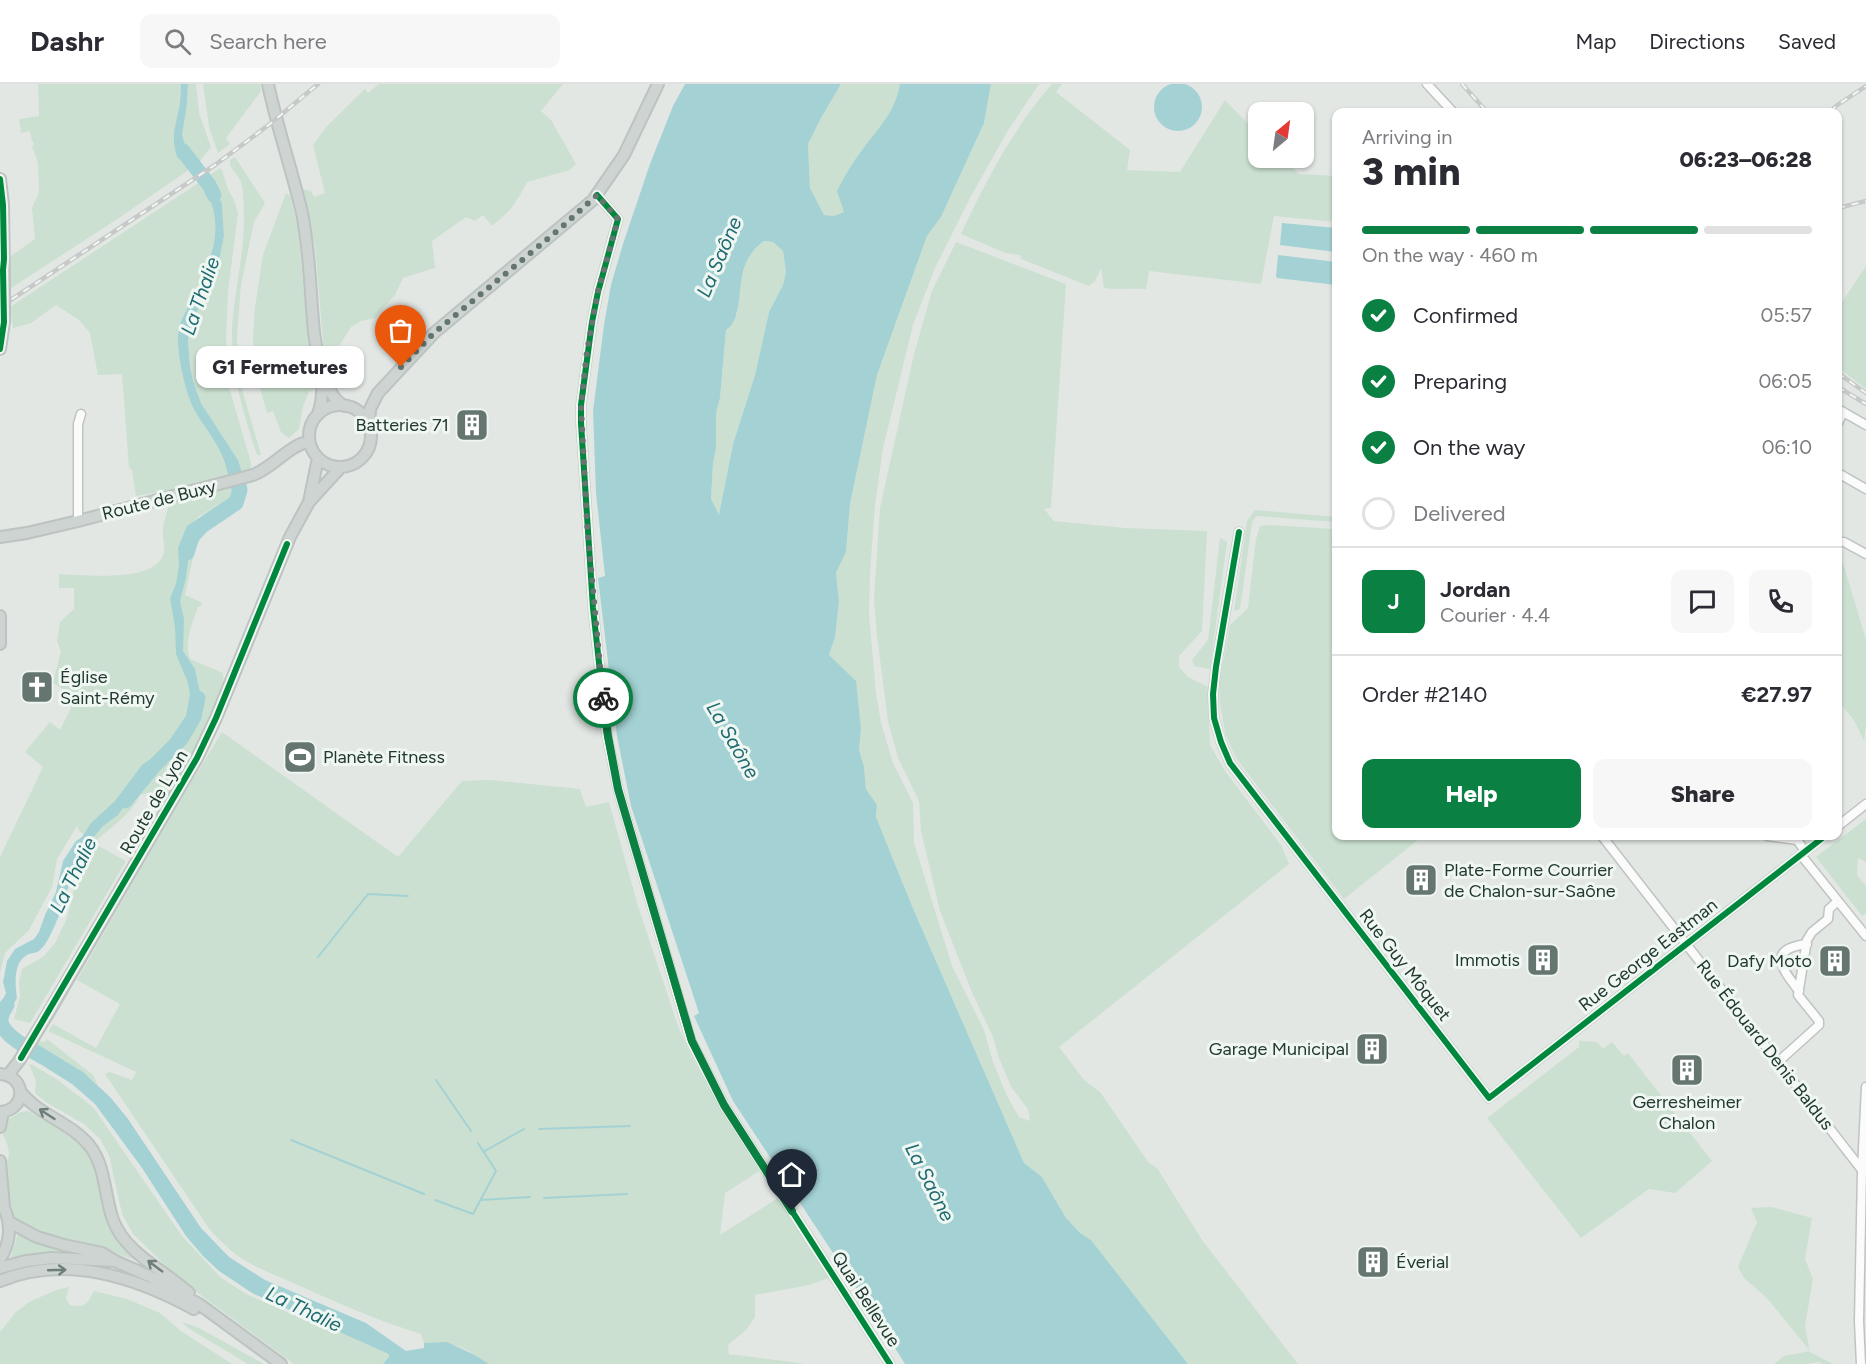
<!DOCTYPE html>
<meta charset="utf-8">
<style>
body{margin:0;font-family:Figtree,sans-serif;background:#f7f7f7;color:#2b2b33;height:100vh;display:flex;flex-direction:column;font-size:22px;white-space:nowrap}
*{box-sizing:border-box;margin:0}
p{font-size:20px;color:#7c7c81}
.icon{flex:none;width:33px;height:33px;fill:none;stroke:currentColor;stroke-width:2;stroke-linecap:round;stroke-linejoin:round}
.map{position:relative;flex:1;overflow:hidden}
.panel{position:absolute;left:1332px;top:24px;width:510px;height:732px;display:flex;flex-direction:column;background:#fff;border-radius:12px;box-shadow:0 2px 4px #0004}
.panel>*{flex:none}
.needle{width:39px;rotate:29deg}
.tools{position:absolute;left:1248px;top:18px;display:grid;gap:12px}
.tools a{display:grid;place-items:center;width:66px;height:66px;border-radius:12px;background:#fff;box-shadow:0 2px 4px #0004;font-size:30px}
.pin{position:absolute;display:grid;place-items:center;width:51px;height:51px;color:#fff;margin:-62px -26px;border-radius:50% 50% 50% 0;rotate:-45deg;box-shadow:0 0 6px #0007}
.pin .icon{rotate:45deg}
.courier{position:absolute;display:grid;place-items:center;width:60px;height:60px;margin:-30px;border:4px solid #0b8043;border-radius:50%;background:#fff;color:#222;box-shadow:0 2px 8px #0007}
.bubble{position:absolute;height:42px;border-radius:12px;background:#fff;box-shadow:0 2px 4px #0004;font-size:20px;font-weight:800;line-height:42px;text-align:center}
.summary em{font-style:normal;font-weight:800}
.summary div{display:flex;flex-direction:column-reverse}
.summary{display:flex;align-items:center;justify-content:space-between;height:102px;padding:0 30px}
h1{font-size:39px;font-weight:800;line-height:45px}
.bar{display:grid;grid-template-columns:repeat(4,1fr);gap:9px 6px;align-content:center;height:72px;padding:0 30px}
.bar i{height:8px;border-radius:4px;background:#e1e1e2}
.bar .on{background:#0b8043}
.bar p{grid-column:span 4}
.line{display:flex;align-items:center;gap:15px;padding:0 30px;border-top:2px solid #e1e1e2}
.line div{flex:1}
.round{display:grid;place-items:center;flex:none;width:63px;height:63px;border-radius:12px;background:#f7f7f7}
ol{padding:0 30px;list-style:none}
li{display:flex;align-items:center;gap:18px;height:66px}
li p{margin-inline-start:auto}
li .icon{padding:6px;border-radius:50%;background:#0b8043;color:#fff;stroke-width:4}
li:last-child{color:#7c7c81}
li i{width:33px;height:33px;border:3px solid #e1e1e2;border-radius:50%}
.cta{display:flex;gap:12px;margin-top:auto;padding:12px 30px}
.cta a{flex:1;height:69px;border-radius:12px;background:#0b8043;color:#fff;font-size:24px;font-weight:800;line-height:69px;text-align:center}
.cta a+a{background:#f7f7f7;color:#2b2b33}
header{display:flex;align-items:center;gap:36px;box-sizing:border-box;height:84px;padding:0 30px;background:#fff;border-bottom:2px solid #e1e1e2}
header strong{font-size:28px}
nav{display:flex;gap:33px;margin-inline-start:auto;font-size:21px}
.search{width:420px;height:54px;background:#f7f7f7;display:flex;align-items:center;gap:15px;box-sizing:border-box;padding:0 21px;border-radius:12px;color:#7c7c81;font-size:22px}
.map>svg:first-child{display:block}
.green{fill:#cbe0d0}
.water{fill:#a4d2d4;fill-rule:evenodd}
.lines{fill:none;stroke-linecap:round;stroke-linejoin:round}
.stream{stroke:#a4d2d4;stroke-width:2}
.river{stroke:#a4d2d4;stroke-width:15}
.minor-casing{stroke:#bfc4c1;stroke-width:11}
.major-casing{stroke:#bcc3c1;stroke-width:14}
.minor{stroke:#fbfbfb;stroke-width:8}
.major{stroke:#cdd4d1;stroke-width:10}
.rail-casing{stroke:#c6c9c8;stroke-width:4.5}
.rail{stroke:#f0f7f2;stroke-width:2;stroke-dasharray:7;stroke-linecap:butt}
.major-bridge-casing{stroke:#bcc3c1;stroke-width:14;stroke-linecap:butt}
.major-bridge{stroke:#cdd4d1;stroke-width:10}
.cycleway-casing{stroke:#f0f7f2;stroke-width:10}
.cycleway{stroke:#00873e;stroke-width:6}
.oneway{stroke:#6e7f79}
.done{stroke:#657670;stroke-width:6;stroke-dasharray:0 10.8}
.route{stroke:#0b8043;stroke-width:8}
.labels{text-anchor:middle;stroke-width:6;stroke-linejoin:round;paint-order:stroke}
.poi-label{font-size:18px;fill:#213931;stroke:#f0f7f2;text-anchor:end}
.street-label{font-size:18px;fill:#213931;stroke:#f0f7f2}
.water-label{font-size:20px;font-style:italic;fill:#1e6b72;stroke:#f0f7f2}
</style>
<header>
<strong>Dashr</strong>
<div class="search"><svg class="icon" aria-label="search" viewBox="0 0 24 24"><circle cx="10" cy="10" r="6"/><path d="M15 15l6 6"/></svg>Search here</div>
<nav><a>Map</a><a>Directions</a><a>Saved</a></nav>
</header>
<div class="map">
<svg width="1866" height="1280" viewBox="0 0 1866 1280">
<rect width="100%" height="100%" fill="#e2e7e4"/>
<path class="green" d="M38,0H181L180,19L174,48L177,73L190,85L119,134L11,204L8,174L35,155L32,124L39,108L38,79L32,62L34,61L33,57H32L30,47L21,49L19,35L39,32Z
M188,0H196L199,29L211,63L197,81L186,66L181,51L187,20Z
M203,0H260L261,7L226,54L230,60L218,69L209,43Z
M379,0H563L541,27L551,36L576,80L570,86L527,98C517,118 510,128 492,142L483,131L475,137L466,133L432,157L435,184L403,194L395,211L375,234L361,237L351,243L339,262L324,269L315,163L302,105L311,107L314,113L325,109L313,61L327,42L365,5L368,9Z
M841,0H900L897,14L886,37L865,62L844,128L834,132L824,131L810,104L808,60L820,36Z
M991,0H1039L1007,48L970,114L935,184L913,241L883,364L875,421L870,489L869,530L876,609L881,639L893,679L913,719L914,759L952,882L984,946L993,978L1007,1012L1019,1033L1030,1037L1028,1025L1011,1003L999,974L993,953L971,906L940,827L921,747L919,717L898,674L888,637L877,552L874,515L880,424L914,270L932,207L956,158L1066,200L1051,424L1044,425L1054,437L1125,444L1207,447L1202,547L1179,572V583L1188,593L1208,603L1210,661L1225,687L1281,761L1289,780L1059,963L1084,996L1100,1008L1149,1079L1157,1084L1202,1156L1298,1280H1188L1091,1156L1080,1149L1066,1134L1042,1093L1024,1079L912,822L876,733L877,721L866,705L864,683L859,666L861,645L829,571L835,553L839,517L836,489L846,468L850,420L877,291L927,152L941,133L984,39Z
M1052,0H1062L1056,8L1130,66L1127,86L1180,88L1225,16L1258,50V74H1282L1299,90L1336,92V138L1274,132L1261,200L1149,187L1146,205C1132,204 1118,206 1104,204L1101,184L1095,197L1089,202L1021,175L1020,171L1005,169L961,150C985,98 1014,43 1052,0Z
M235,73L265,119L254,138L241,201L237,252L239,295L261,371H257C242,326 228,279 233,232C236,201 244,167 244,136C244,127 244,103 240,96C236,88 229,84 230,76Z
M220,84L222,86L227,103L234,116L238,129L228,208L226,253L229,303L251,379V384L242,388L238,376L201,319L193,297L190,282L188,256L189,248L207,203L218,182L224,152L222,120L214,102L207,93Z
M200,98C213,114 218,138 214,158C212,172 204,184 200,197C198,201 198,206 196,210C189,221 181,233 179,247C175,267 185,309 195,327C208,351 222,363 228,391L167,407L136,412L132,386L129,384L122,290L98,291L90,249L79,236L56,221L31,239L13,244L10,223Z
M286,109L290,112L298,144L310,274L316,305L309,308L303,322L299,345L289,354L281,348L273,327L267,329L254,282L253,254L255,223L263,171Z
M764,157L773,158L783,167L786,188L783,201L769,228L755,291L733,360L719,432L711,416L713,379L716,364V329L720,314L726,246L737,230L739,204L745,180L753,164Z
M1866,182V305L1838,283V224Z
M230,401L232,408L230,413L198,433L185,446L202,449L194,469L185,511L201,518L202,521L198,523C192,540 184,557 190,575L223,589L224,603L203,651L172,707L160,718L148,709L140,711C132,730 111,743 96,757L79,747L77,742L57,775L52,803L29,846L5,869L0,889V773L43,683L25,668L50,638L60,646L71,624V609L53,599L61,567L57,557L60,538L74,525V504H59V490C83,491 154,499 163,471C166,463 162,453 163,444C164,436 167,428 169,421Z
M1255,426L1336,433V438L1256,432L1252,439L1240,525L1234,527L1247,437Z
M1269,441L1334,445L1336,444V752H1423L1344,815L1236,674L1225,649L1220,619L1219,599L1230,541L1248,524L1256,455L1260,442Z
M1220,454L1227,458L1210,585L1194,582L1192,576L1208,556Z
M1838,472L1843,479L1866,556V641L1864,657L1854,636L1838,617Z
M222,648L398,773L462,697L490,696L580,705L586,723L609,718L638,822L678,942L691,971L723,1029L761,1086L725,1109L720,1151L778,1114L829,1194L809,1201L755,1211V1233L747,1245L728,1261L729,1270L806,1280H489C465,1263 453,1257 424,1259L421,1250C376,1236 333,1217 291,1198C275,1191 256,1184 241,1174C229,1166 220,1156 210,1146L105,990L110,988L132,996L136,988L48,947L53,940L96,964L120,920L77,896L177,722Z
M1866,735V778L1858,774L1857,791L1866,802V829L1862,832L1816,773Z
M95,760L126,777L30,939L14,935L20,912L19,897L22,885L44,872L55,859L67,834L74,805L82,793L84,778L92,768Z
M47,955L93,991L98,1001L78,985L37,960L39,957L44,958Z
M1579,957L1597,958L1603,965L1612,958L1624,972L1628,969L1712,1077L1675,1109L1649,1105L1581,1154L1487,1034L1579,963Z
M29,980L33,981L58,996L93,1023L182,1152L220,1193L246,1210L305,1236L303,1232L384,1268L388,1271L389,1275L383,1280H294L179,1195L133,1150L122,1130L109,1071L100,1055L84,1040L47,1019L35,1009L36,997Z
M28,1027L71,1050L84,1061L90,1070L99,1091L110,1140L138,1174L135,1176C119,1170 103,1165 86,1161C69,1156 29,1150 17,1137C6,1125 8,1094 7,1078C11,1070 8,1059 3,1052L7,1036L21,1028Z
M1772,1123L1812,1134L1805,1175L1813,1195L1805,1242L1810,1268L1833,1280H1821L1820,1278L1807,1280H1774L1784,1272L1810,1267L1767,1214L1744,1194L1738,1183L1757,1138L1751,1124Z
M18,1149L30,1155L60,1165V1169L36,1171L10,1176Z
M69,1203L66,1214L70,1221C86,1224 87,1220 94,1207L127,1215L160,1229L181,1247L232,1280H0V1248L16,1228L29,1218L56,1206Z
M182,1238L199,1244L264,1280H248L188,1244Z"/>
<path class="water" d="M1154 23a24 24 0 1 1 48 0a24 24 0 1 1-48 0Z
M181,0H188L187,20L182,51L187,67L197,81L190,85L177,73L174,60V48L180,19Z
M685,0H841L820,36L808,60L810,104L824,131L834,132L844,128L837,107C845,91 854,76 865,62C881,41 895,28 900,0H991L984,39L941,133L927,152L877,291L850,420L846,468L836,489L839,517L835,553L829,571L856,597L861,645L859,666L864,683L866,705L877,721L876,733L912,822L1024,1079L1042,1093L1066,1134L1080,1149L1091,1156L1188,1280H905L885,1248L733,1017L694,932L699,929L631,722L617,652L598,494L605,492L596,409L593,327L604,241L611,201L623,160L650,80L673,22ZM764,157L773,158L783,167L786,188L783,201L769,228L755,291L733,360L719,431L711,415L713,379L716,364V329L720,314L726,246C750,230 727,182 764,157Z
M207,93L214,102L222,120L224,152L218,182L207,203L189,248L188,256L190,282L193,297L201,319L238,376L242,388L228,391C223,364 208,350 195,327C185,309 177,271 178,252C179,236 188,223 196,210C198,206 198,201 200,197C205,184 212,172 214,158C218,138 213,114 200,98Z
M1282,139L1336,144V168L1280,161Z
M1278,171L1336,178V201L1277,194L1276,192Z
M242,398L244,409L242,413L198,445L190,461L186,494L180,517L184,535L183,567L195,585L200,609L197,627L189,643L173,665L146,691L118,731L103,742L91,756L88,764V771C71,778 69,804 64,820C61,827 58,834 55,841C51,849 47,860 40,866C36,870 32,868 27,871C13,879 15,900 17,914C15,918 3,937 0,939V921L6,909L3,898L7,877L15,865L34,855L39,848L45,831L56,808L63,777L76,757L82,753L91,739L115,717L142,681L158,670L166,661L186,632L190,610L188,599L176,570L175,543L170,514L176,500L179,481L178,464L187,442L230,413L232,408L230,401Z
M37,960L83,988L111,1014L128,1035L201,1144L229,1173L265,1196L366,1239L406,1267L424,1264V1259L447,1258L475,1271L489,1280H383L389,1273L388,1270L384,1268L252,1209L219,1187L203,1172L186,1152L142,1084L95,1020L72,1000L29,973Z"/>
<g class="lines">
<path class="stream" d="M318,873L368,810L408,812
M436,996L471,1047
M539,1045L630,1042
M291,1056L424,1110
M483,1068L524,1045
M544,1114L627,1110
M435,1116L473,1130L496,1087L478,1059
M481,1116L530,1113"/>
<path class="river" d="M183,67L209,101L214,111
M187,469L192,453L202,442L236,419L240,406L239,400
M125,717L154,682L181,655L194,633L198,614
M7,921C4,926 0,932 1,938C4,952 29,965 41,972"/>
<g class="minor-casing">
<path id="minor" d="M1427,0L1453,28
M597,111L618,135L598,208L592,238L581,321V339L593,524L607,652L618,705L691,957L724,1021L890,1280
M1838,325L1866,341
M1838,339L1843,328
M1838,389L1866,405
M78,437V340L81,330
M1239,448L1216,583L1213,610L1214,634L1221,658L1230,679L1489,1014L1825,752
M1844,458L1866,470
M1838,742L1866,720
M1602,752L1862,1086
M1767,752L1797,756L1805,767
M1801,771L1866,852
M1799,907C1782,885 1766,865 1807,860
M1778,978L1819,941V937L1798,911L1807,856L1812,848L1828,835L1829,825L1838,817
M1861,1280L1859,1237L1862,1086L1866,1003"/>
</g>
<g class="major-casing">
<path id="major" d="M268,0C277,43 292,86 302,129C310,168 310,208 314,248C317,275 328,302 318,330
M0,95L3,121L4,203
M0,265L4,238
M323,291C328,302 333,317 345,322
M309 352a31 31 0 1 1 62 0a31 31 0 1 1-62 0Z
M369,342L370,325L378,309L434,249L593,116L624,71L658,0
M309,418L318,374
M0,453L27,449L78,437L253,391C274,383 290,360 309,358
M0,532V560
M0,990C27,992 27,1026 0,1028
M8,991L19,977L49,928L197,674L216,634L290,453L309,418L341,383
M20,1007C38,1031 70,1038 89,1061C106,1082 104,1111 113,1136C125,1169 164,1186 189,1209
M0,1043L3,1028
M0,1077L4,1123
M0,1117C12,1135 12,1157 0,1175
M9,1138L37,1153L64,1161L102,1169L115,1177L149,1192L199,1220L281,1280
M0,1184L26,1177L52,1174L115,1177
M0,1197C66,1170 135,1193 194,1225"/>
</g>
<use href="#minor" class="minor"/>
<use href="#major" class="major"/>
<g class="rail-casing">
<path id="rail" d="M1462,0L1487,28
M1831,28L1836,22L1866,2
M1838,124L1866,117
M0,223L215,81L270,40L318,0
M1838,289L1866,309
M1838,303L1866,320"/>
</g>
<use href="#rail" class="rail"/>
<g class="major-bridge-casing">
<path id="major-bridge" d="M4,203V238"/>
</g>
<use href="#major-bridge" class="major-bridge"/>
<g class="cycleway-casing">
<path id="cycleway" d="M0,95L3,121L4,175L3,186L4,238L0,265
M597,111L618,135L598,208L592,238L581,321V339L593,524L607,652L618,705L691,957L724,1021L890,1280
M1239,448L1216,583L1213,610L1214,634L1221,658L1230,679L1489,1014L1825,752
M21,974L197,674L216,634L287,460"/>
</g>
<use href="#cycleway" class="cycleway"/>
</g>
<defs><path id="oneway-shaft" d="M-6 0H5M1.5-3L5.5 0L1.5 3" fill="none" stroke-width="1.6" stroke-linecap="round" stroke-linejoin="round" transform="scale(1.5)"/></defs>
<g class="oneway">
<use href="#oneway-shaft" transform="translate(47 1030) rotate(-147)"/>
<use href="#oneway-shaft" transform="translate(155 1182) rotate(-143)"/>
<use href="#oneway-shaft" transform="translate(57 1186) rotate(-2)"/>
</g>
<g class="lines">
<path class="done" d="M401,283L434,249L562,143L597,111L618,135L598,207L587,267L581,321L587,440L603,614"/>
<path class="route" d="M603,614L608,652L618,705L692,957L724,1021L792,1127"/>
</g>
<defs>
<g id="building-square" transform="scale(1.725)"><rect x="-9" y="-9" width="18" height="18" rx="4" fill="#657670" stroke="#f0f7f2"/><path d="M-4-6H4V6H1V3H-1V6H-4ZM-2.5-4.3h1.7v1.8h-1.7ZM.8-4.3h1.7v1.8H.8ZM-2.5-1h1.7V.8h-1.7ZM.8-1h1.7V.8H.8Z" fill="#fff"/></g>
<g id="church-square" transform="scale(1.725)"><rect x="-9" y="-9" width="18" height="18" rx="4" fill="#657670" stroke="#f0f7f2"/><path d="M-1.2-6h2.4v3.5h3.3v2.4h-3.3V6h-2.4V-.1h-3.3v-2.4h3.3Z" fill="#fff"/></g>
<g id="stadium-square" transform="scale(1.725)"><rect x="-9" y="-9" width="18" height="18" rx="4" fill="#657670" stroke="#f0f7f2"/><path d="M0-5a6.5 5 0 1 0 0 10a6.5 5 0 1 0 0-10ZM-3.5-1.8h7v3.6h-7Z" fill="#fff"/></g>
</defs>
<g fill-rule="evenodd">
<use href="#building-square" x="472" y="341"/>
<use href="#church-square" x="37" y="603"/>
<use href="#stadium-square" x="300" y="673"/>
<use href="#building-square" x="1421" y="796"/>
<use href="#building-square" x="1543" y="876"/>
<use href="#building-square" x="1835" y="877"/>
<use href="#building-square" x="1372" y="965"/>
<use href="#building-square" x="1687" y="986"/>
<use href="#building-square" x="1373" y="1178"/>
</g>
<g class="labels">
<g class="poi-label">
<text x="449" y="347">Batteries 71</text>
<text x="60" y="599" text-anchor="start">Église<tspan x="60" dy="21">Saint-Rémy</tspan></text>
<text x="323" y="679" text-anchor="start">Planète Fitness</text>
<text x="1444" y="792" text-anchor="start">Plate-Forme Courrier<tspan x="1444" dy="21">de Chalon-sur-Saône</tspan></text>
<text x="1520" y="882">Immotis</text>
<text x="1812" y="883">Dafy Moto</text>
<text x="1349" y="971">Garage Municipal</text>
<text x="1687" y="1024" text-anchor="middle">Gerresheimer<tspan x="1687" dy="21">Chalon</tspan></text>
<text x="1396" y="1184" text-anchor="start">Éverial</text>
</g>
<g class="street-label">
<text transform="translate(159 416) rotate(-14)" y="6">Route de Buxy</text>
<text transform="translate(154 718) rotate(-60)" y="6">Route de Lyon</text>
<text transform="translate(1648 871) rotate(-38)" y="6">Rue George Eastman</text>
<text transform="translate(1405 881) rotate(52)" y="6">Rue Guy Môquet</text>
<text transform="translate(1765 961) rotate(52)" y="6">Rue Édouard Denis Baldus</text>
<text transform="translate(866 1215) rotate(57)" y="6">Quai Bellevue</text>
</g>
<g class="water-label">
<text transform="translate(719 173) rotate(-67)" y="7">La Saône</text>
<text transform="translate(200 212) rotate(-71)" y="7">La Thalie</text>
<text transform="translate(733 656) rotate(60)" y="7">La Saône</text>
<text transform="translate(73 791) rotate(-64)" y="7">La Thalie</text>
<text transform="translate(930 1098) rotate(63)" y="7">La Saône</text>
<text transform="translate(304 1225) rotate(25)" y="7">La Thalie</text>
</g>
</g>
</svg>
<div class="tools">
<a><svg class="needle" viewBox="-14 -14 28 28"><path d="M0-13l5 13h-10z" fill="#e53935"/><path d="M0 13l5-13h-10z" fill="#7c7c81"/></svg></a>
</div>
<div class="pin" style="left:401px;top:283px;background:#ea580c"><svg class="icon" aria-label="bag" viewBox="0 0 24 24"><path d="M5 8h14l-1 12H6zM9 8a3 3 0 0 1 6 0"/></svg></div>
<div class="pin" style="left:792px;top:1127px;background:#1f2937"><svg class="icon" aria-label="home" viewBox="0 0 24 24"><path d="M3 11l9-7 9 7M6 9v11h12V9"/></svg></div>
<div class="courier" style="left:603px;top:614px"><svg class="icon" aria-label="bike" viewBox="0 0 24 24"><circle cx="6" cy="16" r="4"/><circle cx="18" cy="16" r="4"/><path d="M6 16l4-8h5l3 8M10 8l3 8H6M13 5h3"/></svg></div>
<div class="bubble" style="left:196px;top:262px;width:168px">G1 Fermetures</div>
<section class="panel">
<div class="summary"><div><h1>3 min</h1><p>Arriving in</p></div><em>06:23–06:28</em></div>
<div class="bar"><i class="on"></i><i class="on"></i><i class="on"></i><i></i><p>On the way · 460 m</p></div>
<ol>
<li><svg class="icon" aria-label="check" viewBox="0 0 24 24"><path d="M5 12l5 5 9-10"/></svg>Confirmed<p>05:57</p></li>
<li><svg class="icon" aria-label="check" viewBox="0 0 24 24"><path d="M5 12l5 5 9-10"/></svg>Preparing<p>06:05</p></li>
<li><svg class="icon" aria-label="check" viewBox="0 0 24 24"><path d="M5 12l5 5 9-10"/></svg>On the way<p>06:10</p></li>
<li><i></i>Delivered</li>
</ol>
<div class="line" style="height:108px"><b class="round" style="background:#0b8043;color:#fff">J</b><div><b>Jordan</b><p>Courier · 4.4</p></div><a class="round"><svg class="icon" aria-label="chat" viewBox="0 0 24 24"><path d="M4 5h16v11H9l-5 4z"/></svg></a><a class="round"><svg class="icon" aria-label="phone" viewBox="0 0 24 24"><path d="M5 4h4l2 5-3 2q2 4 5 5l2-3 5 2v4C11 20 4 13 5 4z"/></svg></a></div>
<div class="line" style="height:78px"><div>Order #2140</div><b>€27.97</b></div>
<div class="cta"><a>Help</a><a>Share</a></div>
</section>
</div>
